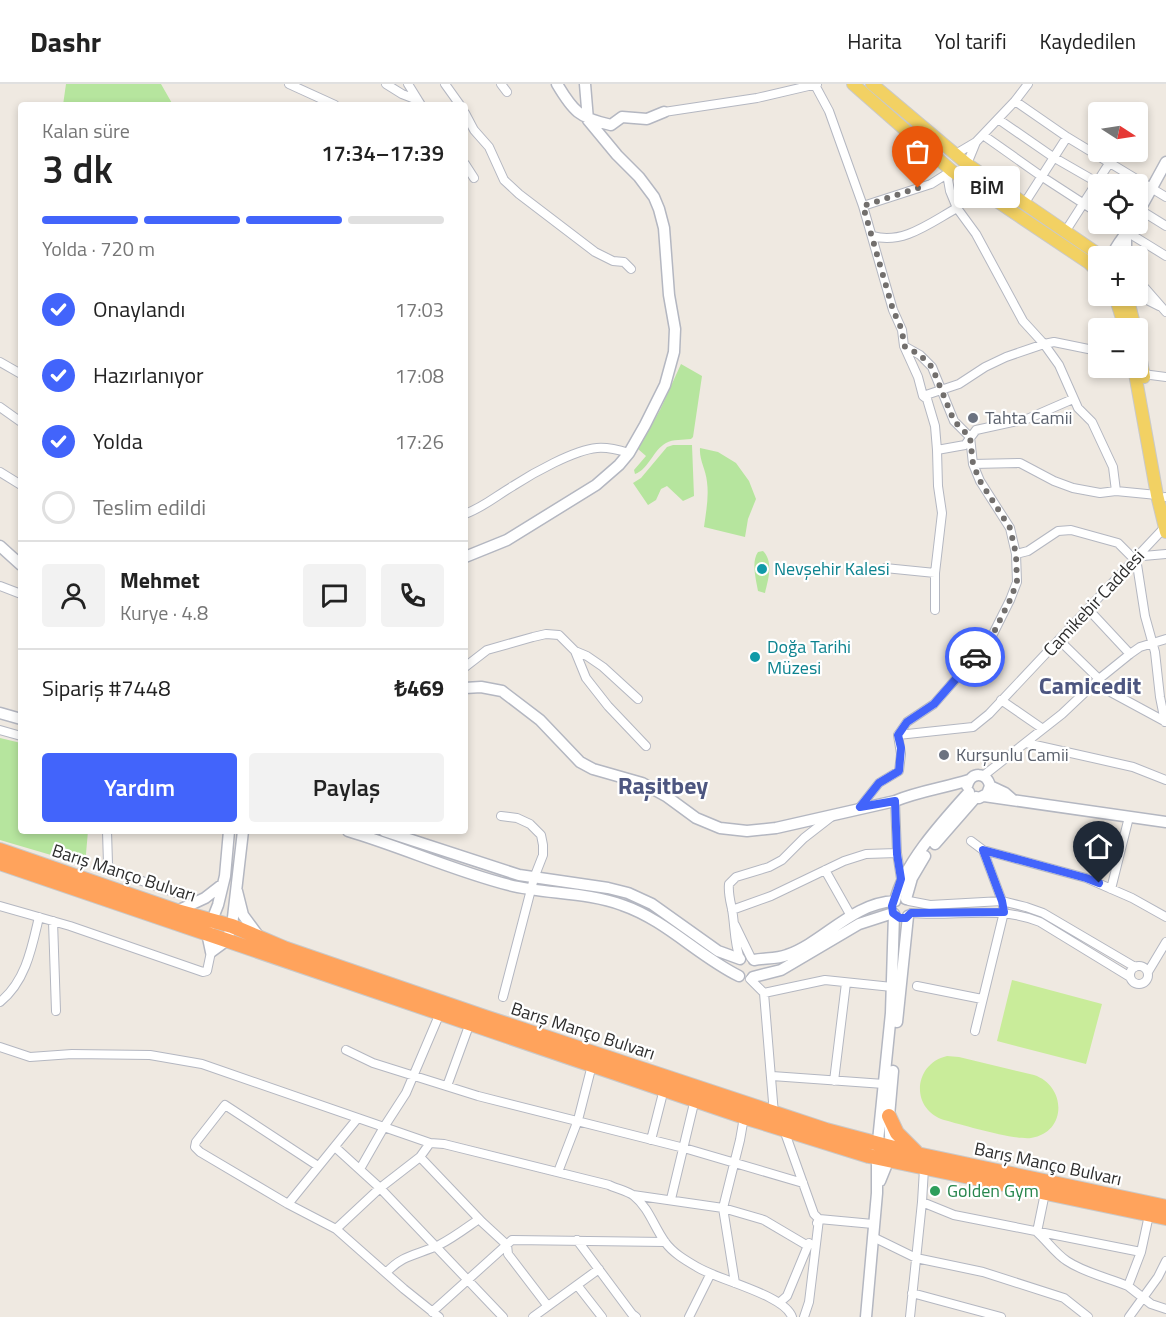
<!DOCTYPE html>
<html lang="tr">
<meta charset="utf-8">
<style>
body{margin:0;font-family:"Titillium Web",sans-serif;background:#f2f2f2;color:#222;height:100vh;display:flex;flex-direction:column;font-size:22px;white-space:nowrap}
*{box-sizing:border-box;margin:0}
p{font-size:20px;color:#767676}
.icon{flex:none;width:33px;height:33px;fill:none;stroke:currentColor;stroke-width:2;stroke-linecap:round;stroke-linejoin:round}
.map{position:relative;flex:1;overflow:hidden}
.sheet{position:absolute;left:18px;top:18px;width:450px;height:732px;display:flex;flex-direction:column;background:#fff;border-radius:6px;box-shadow:0 3px 9px #0003}
.sheet>*{flex:none}
.needle{width:39px;rotate:102deg}
.buttons{position:absolute;left:1088px;top:18px;display:grid;gap:12px}
.buttons a{display:grid;place-items:center;width:60px;height:60px;border-radius:6px;background:#fff;box-shadow:0 3px 9px #0003;font-size:30px}
.pin{position:absolute;display:grid;place-items:center;width:51px;height:51px;color:#fff;margin:-62px -26px;border-radius:50% 50% 50% 0;rotate:-45deg;box-shadow:0 0 6px #0007}
.pin .icon{rotate:45deg}
.courier{position:absolute;display:grid;place-items:center;width:60px;height:60px;margin:-30px;border:4px solid #4264fb;border-radius:50%;background:#fff;color:#222;box-shadow:0 2px 8px #0007}
.bubble{position:absolute;height:42px;border-radius:6px;background:#fff;box-shadow:0 3px 9px #0003;font-size:20px;font-weight:600;line-height:42px;text-align:center}
.head em{font-style:normal;font-weight:600}
.head div{display:flex;flex-direction:column-reverse}
.head{display:flex;align-items:center;justify-content:space-between;height:102px;padding:0 24px}
h1{font-size:39px;font-weight:600;line-height:45px}
.bar{display:grid;grid-template-columns:repeat(4,1fr);gap:9px 6px;align-content:center;height:72px;padding:0 24px}
.bar i{height:8px;border-radius:4px;background:#e0e0e0}
.bar .selected{background:#4264fb}
.bar p{grid-column:span 4}
.line{display:flex;align-items:center;gap:15px;padding:0 24px;border-top:2px solid #e0e0e0}
.line div{flex:1}
.round{display:grid;place-items:center;flex:none;width:63px;height:63px;border-radius:6px;background:#f2f2f2}
ol{padding:0 24px;list-style:none}
li{display:flex;align-items:center;gap:18px;height:66px}
li p{margin-inline-start:auto}
li .icon{padding:6px;border-radius:50%;background:#4264fb;color:#fff;stroke-width:4}
li:last-child{color:#767676}
li i{width:33px;height:33px;border:3px solid #e0e0e0;border-radius:50%}
.action{display:flex;gap:12px;margin-top:auto;padding:12px 24px}
.action a{flex:1;height:69px;border-radius:6px;background:#4264fb;color:#fff;font-size:24px;font-weight:600;line-height:69px;text-align:center}
.action a+a{background:#f2f2f2;color:#222}
header{display:flex;align-items:center;gap:36px;box-sizing:border-box;height:84px;padding:0 30px;background:#fff;border-bottom:2px solid #e0e0e0}
header strong{font-size:28px}
nav{display:flex;gap:33px;margin-inline-start:auto;font-size:21px}
.map>svg:first-child{display:block}
.green{fill:#b6e59e}
.pitch{fill:#c9ec9a}
.lines{fill:none;stroke-linecap:round;stroke-linejoin:round}
.street-casing{stroke:#b4b7c1;stroke-width:10}
.secondary-casing{stroke:#b4b7c1;stroke-width:13}
.primary-casing{stroke:#c9c9c9;stroke-width:14}
.highway-casing{stroke:#c9c9c9;stroke-width:16}
.street{stroke:#fff;stroke-width:8}
.secondary{stroke:#fff;stroke-width:10}
.primary{stroke:#f2d163;stroke-width:12}
.highway{stroke:#ffa35c;stroke-width:14}
.done{stroke:#726f6d;stroke-width:6;stroke-dasharray:0 10.8}
.route{stroke:#4264fb;stroke-width:8}
.worship-dot{fill:#6b7280;stroke:#fff;stroke-width:2}
.culture-dot{fill:#0f9aa8;stroke:#fff;stroke-width:2}
.leisure-dot{fill:#2e9e5b;stroke:#fff;stroke-width:2}
.labels{text-anchor:middle;stroke-width:4.5;stroke-linejoin:round;paint-order:stroke}
.worship-label{font-size:18px;fill:#5b616d;stroke:#fff;text-anchor:start}
.culture-label{font-size:18px;fill:#0d838f;stroke:#fff;text-anchor:start}
.street-label{font-size:18px;fill:#2e2e2e;stroke:#fff}
.leisure-label{font-size:18px;fill:#27864d;stroke:#fff;text-anchor:start}
.district-label{font-size:24px;font-weight:bold;fill:#4d5680;stroke:#fff}
</style>
<header>
<strong>Dashr</strong>
<nav><a>Harita</a><a>Yol tarifi</a><a>Kaydedilen</a></nav>
</header>
<div class="map">
<svg width="1166" height="1233" viewBox="0 0 1166 1233">
<rect width="100%" height="100%" fill="#efe9e1"/>
<path class="green" d="M66,0H161L173,21H63Z
M681,280L702,292L693,353L691,355C683,356 673,355 666,359C653,366 649,385 635,390L634,386L646,372L638,365L660,326Z
M673,361H692L694,412L683,417L667,402L661,405L656,416L648,421L633,399L641,394L667,363Z
M700,364L718,368L736,379L749,397L756,415L748,435L745,453L704,443C706,428 709,413 707,398C706,386 699,376 700,364Z
M763,467C774,478 768,496 765,509L758,507C756,495 751,478 758,468Z
M0,654L21,659V747H88L85,781L0,756Z"/>
<path class="pitch" d="M1012,896L1102,920L1086,980L997,957Z
M947,972L959,973L1034,991C1067,1002 1067,1049 1031,1054C1013,1056 963,1041 944,1036C910,1025 913,980 947,972Z"/>
<g class="lines">
<g class="street-casing">
<path id="street" d="M289,0L335,21
M386,0L402,10L415,15
M408,0L421,21
M445,0L460,21
M501,0L507,8
M815,1L829,27L863,122L893,226L902,246L904,262L918,293L923,312L927,315L935,342L937,366L938,402L942,429L935,489V526
M1015,17L1067,53L1166,113
M664,28L757,14L817,0
M465,29L474,46L489,63L504,96L519,110L595,168L613,177L624,178L631,185
M998,35L1053,73L1100,100
M983,51L1041,92L1098,129
M954,71L976,58L1015,17L1028,0
M465,80L474,94
M947,90L950,107L957,124L976,150L1023,237L1044,260L1059,281L1078,324L1092,338L1113,383L1116,407
M958,91L967,80L976,58
M1024,120L1067,53
M863,122L931,100L950,88
M1137,124L1166,142
M1114,140L1166,172
M1065,148L1110,78
M873,152C903,161 931,138 957,124
M1137,195L1166,228
M1137,211L1159,222
M0,278L21,290
M1143,290L1166,293
M923,312L959,300L985,283L1006,273L1044,260L1054,258L1098,267
M0,323L21,338
M937,366L965,361L976,346L1027,335L1073,315
M973,380L1020,379L1054,397L1073,404L1100,409L1116,407L1157,411
M0,388L21,401
M1165,413H1166
M465,430C484,423 496,412 513,402C533,389 574,366 597,364C607,363 619,366 629,369
M1016,470L1028,467L1058,447L1071,446L1118,459L1132,473L1166,470
M1136,474L1145,532L1155,568L1160,613L1165,638
M885,484L935,489
M0,502L21,510
M1088,525L1130,570
M1059,556L1099,595L1105,605L1166,638
M575,567L586,594L608,622L646,662
M465,583L487,566L533,553L546,550L559,551L575,567L587,572L603,583L638,615
M1001,616L1043,645
M0,646L21,652
M898,651L973,643L989,630L1165,443
M1026,659L1133,683L1166,696
M983,692L1062,630L1099,595L1130,570L1140,563L1166,555
M895,717L897,769L901,795
M860,723L879,699L899,687L901,670L898,651L907,638L934,620L990,556L1010,516L1017,498L1016,470L1010,444L980,397L973,380L970,353L954,337L932,283L920,271L904,262
M501,732L517,734L530,740L541,751L543,761V771L534,794L503,913
M107,747L108,780L111,786L176,809
M971,757L983,766L1086,794L1132,814L1166,833
M825,786L851,832
M1111,805L1129,733
M909,817L930,821L1002,817L1026,823L1043,829L1135,883
M0,822L70,842L203,888L207,887L211,868
M732,826L771,812L844,777L866,770L897,769
M911,829C955,833 999,821 1040,838L1130,893
M53,837L56,927
M735,841L751,874
M740,875C734,858 735,842 732,825C730,816 728,809 729,800L736,793L769,783L782,776L804,754L831,733
M1130 891a9 9 0 1 1 18 0a9 9 0 1 1-18 0Z
M1148,888L1166,858
M750,895L764,909L774,1030
M917,902L982,915
M764,909L825,896L892,903
M0,918C26,897 32,863 39,833
M975,947L1004,828L1002,817L983,766
M0,963L30,973L72,970L150,971L202,980L430,1059L444,1060L609,1101C617,1105 628,1107 634,1112C649,1124 654,1143 665,1158C673,1169 685,1176 697,1183C718,1196 785,1211 792,1233
M346,966L373,979L478,1012L684,1064L803,1099
M772,992L884,1000
M834,997L846,899
M447,1002L470,939
M784,1046L814,1130L819,1135L809,1218L804,1233
M651,1056L664,1005
M335,1063L380,1104L503,1233
M420,1073L482,1138L507,1161L508,1170L547,1221
M318,1082L225,1021L196,1058L195,1063L200,1068L288,1120L336,1145L404,1205L439,1233
M360,1085L384,1043L406,1009L440,929
M924,1085L922,1118L954,1131L1141,1168L1128,1202L1151,1220L1166,1225
M558,1088L578,1036L592,981
M1045,1109L1037,1148C1047,1157 1056,1170 1067,1177C1085,1189 1109,1194 1128,1202
M633,1111L723,1124L764,1136L808,1162
M671,1115L695,1015
M288,1120L357,1035
M817,1139L819,1135L873,1140
M336,1145L380,1104L420,1073L430,1059
M873,1153L916,1174L983,1188L1064,1214L1088,1233
M577,1156L632,1230L636,1233
M1141,1168L1149,1131
M386,1189C403,1170 418,1171 439,1161C453,1154 466,1144 479,1135
M735,1199L723,1124L740,1056L744,1033
M577,1201L602,1233
M912,1209L1001,1233
M779,1219L787,1212L809,1159
M432,1228L512,1156L665,1158
M533,1233L599,1185
M689,1233L710,1191
M910,1233L922,1118
M1129,1233L1158,1193L1166,1177"/>
</g>
<g class="secondary-casing">
<path id="secondary" d="M557,0C573,27 579,34 611,41L622,33L647,35L664,28
M1137,131L1166,78
M1126,152V172
M1112,172C1116,160 1126,151 1132,140
M0,462L21,481
M465,473L507,456L596,401L619,381L629,369L645,341L665,301L674,268L675,245L669,211L664,144L659,125L654,113L639,93L617,71L588,36L585,0
M465,604L481,603L502,607L540,636L580,678L593,685L642,699L666,712L696,734L720,744L747,747L776,744L895,717C919,707 944,704 969,696
M0,629L21,635
M967,702C971,687 987,688 990,702L1005,709L1013,716
M984,712L1166,738
M979,714L987,710L990,702
M229,747L225,792L218,821L207,849L211,868L226,857L232,842L243,747
M348,747C402,763 454,787 509,801C545,810 587,808 622,821C666,836 698,872 739,892
M384,747L519,791L608,804L628,809L652,820L718,867L740,875
M935,760L976,713
M237,807L243,831L260,854
M906,815L912,794L925,772
M177,827L205,814L223,800
M754,876C765,874 777,875 787,871C824,858 852,819 895,817C904,779 943,737 969,708
M753,893L781,886L859,840L893,829
M897,938L908,832
M880,1097L891,1070L889,1032L893,987
M866,1233L877,1109V1067L891,929L894,830"/>
</g>
<g class="primary-casing">
<path id="primary" d="M853,0L952,87L1089,179L1098,188
M872,0L967,80L1101,172
M1115,212L1125,244
M1127,212L1135,244
M1137,255L1144,293
M1134,284L1157,411L1166,448"/>
</g>
<g class="highway-casing">
<path id="highway" d="M0,766L177,827L232,842L284,864L485,933L826,1046L917,1070L1166,1123
M0,779L744,1033L869,1072L1166,1134
M889,1032L897,1049L916,1068"/>
</g>
<use href="#street" class="street"/>
<use href="#secondary" class="secondary"/>
<use href="#primary" class="primary"/>
<use href="#highway" class="highway"/>
</g>
<g class="lines">
<path class="done" d="M918,104L863,122L893,226L902,246L904,262L920,271L932,283L954,337L970,353L973,380L980,397L1010,444L1016,470L1017,498L1010,516L990,556L975,573"/>
<path class="route" d="M975,573L934,620L907,638L898,651L901,664L899,687L879,699L860,723L895,717L897,770L901,795L892,822L893,829L900,834H906L911,829L1004,828L1002,817L983,766L1086,794L1099,799"/>
</g>
<g class="worship-dot">
<circle cx="973" cy="334" r="6"/>
<circle cx="944" cy="671" r="6"/>
</g>
<g class="culture-dot">
<circle cx="762" cy="485" r="6"/>
<circle cx="755" cy="573" r="6"/>
</g>
<circle class="leisure-dot" cx="935" cy="1107" r="6"/>
<g class="labels">
<g class="worship-label">
<text x="985" y="340">Tahta Camii</text>
<text x="956" y="677">Kurşunlu Camii</text>
</g>
<g class="culture-label">
<text x="774" y="491">Nevşehir Kalesi</text>
<text x="767" y="569">Doğa Tarihi<tspan x="767" dy="21">Müzesi</tspan></text>
</g>
<g class="street-label">
<text transform="translate(1094 519) rotate(-47)" y="6">Camikebir Caddesi</text>
<text transform="translate(124 789) rotate(18)" y="6">Barış Manço Bulvarı</text>
<text transform="translate(583 947) rotate(18)" y="6">Barış Manço Bulvarı</text>
<text transform="translate(1048 1080) rotate(12)" y="6">Barış Manço Bulvarı</text>
</g>
<g class="leisure-label">
<text x="947" y="1113">Golden Gym</text>
</g>
<g class="district-label">
<text x="1090" y="610">Camicedit</text>
<text x="663" y="710">Raşitbey</text>
</g>
</g>
</svg>
<div class="buttons">
<a><svg class="needle" viewBox="-14 -14 28 28"><path d="M0-13l5 13h-10z" fill="#e53935"/><path d="M0 13l5-13h-10z" fill="#767676"/></svg></a>
<a><svg class="icon" aria-label="locate" viewBox="0 0 24 24"><circle cx="12" cy="12" r="6"/><path d="M12 2v4M12 18v4M2 12h4M18 12h4"/></svg></a>
<a>+</a>
<a>−</a>
</div>
<div class="pin" style="left:918px;top:104px;background:#ea580c"><svg class="icon" aria-label="bag" viewBox="0 0 24 24"><path d="M5 8h14l-1 12H6zM9 8a3 3 0 0 1 6 0"/></svg></div>
<div class="pin" style="left:1099px;top:799px;background:#1f2937"><svg class="icon" aria-label="home" viewBox="0 0 24 24"><path d="M3 11l9-7 9 7M6 9v11h12V9"/></svg></div>
<div class="courier" style="left:975px;top:573px"><svg class="icon" aria-label="car" viewBox="0 0 24 24"><path d="M5 17H2v-5l4-1 3-4h7l3 4 3 1v5h-3M9 17h6M6 11h13"/><circle cx="7" cy="17" r="2"/><circle cx="17" cy="17" r="2"/></svg></div>
<div class="bubble" style="left:954px;top:82px;width:66px">BİM</div>
<section class="sheet">
<div class="head"><div><h1>3 dk</h1><p>Kalan süre</p></div><em>17:34–17:39</em></div>
<div class="bar"><i class="selected"></i><i class="selected"></i><i class="selected"></i><i></i><p>Yolda · 720 m</p></div>
<ol>
<li><svg class="icon" aria-label="check" viewBox="0 0 24 24"><path d="M5 12l5 5 9-10"/></svg>Onaylandı<p>17:03</p></li>
<li><svg class="icon" aria-label="check" viewBox="0 0 24 24"><path d="M5 12l5 5 9-10"/></svg>Hazırlanıyor<p>17:08</p></li>
<li><svg class="icon" aria-label="check" viewBox="0 0 24 24"><path d="M5 12l5 5 9-10"/></svg>Yolda<p>17:26</p></li>
<li><i></i>Teslim edildi</li>
</ol>
<div class="line" style="height:108px"><a class="round"><svg class="icon" aria-label="person" viewBox="0 0 24 24"><circle cx="12" cy="8" r="4"/><path d="M4 21q1-7 8-7t8 7"/></svg></a><div><b>Mehmet</b><p>Kurye · 4.8</p></div><a class="round"><svg class="icon" aria-label="chat" viewBox="0 0 24 24"><path d="M4 5h16v11H9l-5 4z"/></svg></a><a class="round"><svg class="icon" aria-label="phone" viewBox="0 0 24 24"><path d="M5 4h4l2 5-3 2q2 4 5 5l2-3 5 2v4C11 20 4 13 5 4z"/></svg></a></div>
<div class="line" style="height:78px"><div>Sipariş #7448</div><b>₺469</b></div>
<div class="action"><a>Yardım</a><a>Paylaş</a></div>
</section>
</div>
